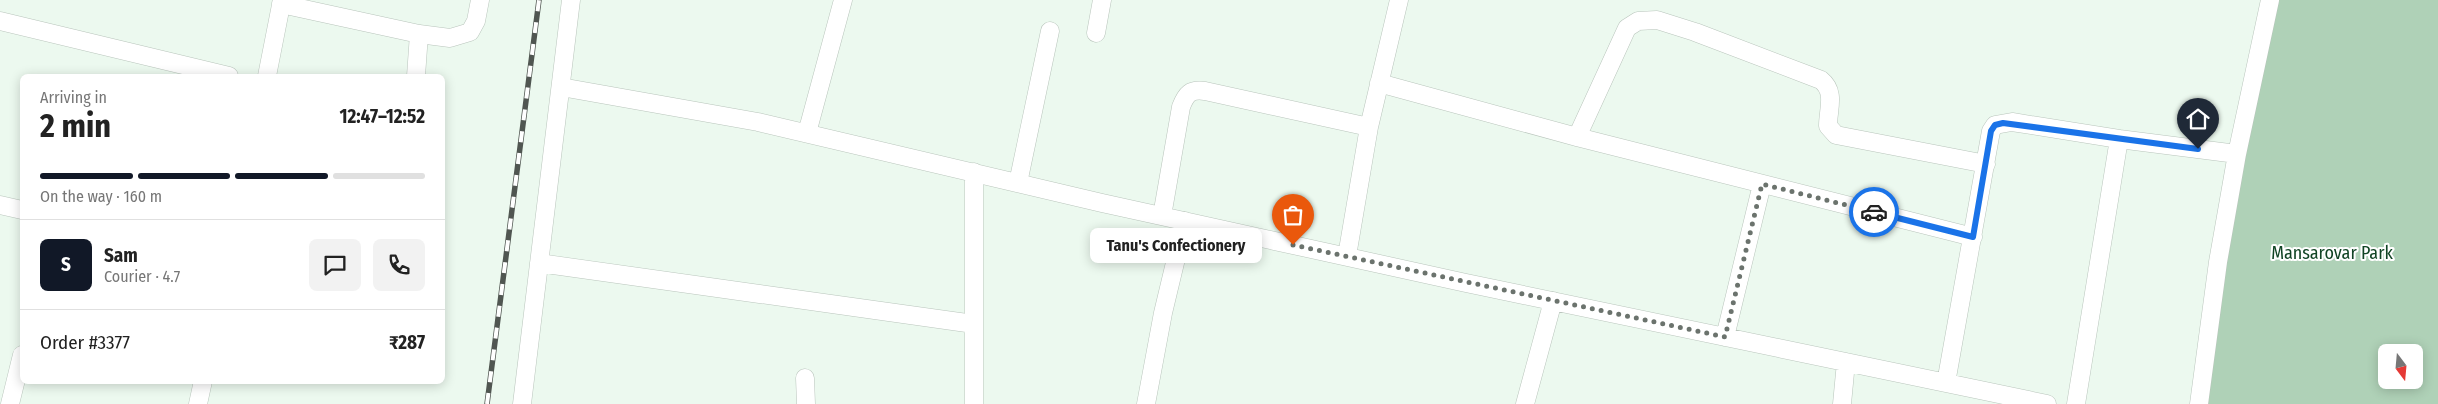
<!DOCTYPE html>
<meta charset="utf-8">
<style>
body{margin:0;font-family:"Fira Sans Condensed",sans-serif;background:#f2f2f2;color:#222;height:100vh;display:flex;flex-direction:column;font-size:19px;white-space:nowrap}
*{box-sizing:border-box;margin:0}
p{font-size:16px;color:#767676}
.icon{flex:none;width:28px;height:28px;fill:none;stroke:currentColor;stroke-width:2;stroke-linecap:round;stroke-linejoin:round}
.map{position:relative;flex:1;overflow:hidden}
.sheet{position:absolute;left:20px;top:74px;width:425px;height:310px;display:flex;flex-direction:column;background:#fff;border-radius:8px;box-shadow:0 2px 12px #0003}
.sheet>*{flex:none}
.needle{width:32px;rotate:164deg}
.tools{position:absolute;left:2378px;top:344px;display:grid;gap:10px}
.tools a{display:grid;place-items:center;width:45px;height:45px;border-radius:8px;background:#fff;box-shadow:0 2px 12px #0003;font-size:25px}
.pin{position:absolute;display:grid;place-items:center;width:42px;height:42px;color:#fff;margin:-51px -21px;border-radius:50% 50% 50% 0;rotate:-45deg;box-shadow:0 0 5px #0007}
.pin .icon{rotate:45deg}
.courier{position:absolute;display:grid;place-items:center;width:50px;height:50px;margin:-25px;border:4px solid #1a73e8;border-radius:50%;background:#fff;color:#222;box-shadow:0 1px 6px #0007}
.bubble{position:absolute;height:35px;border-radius:8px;background:#fff;box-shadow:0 2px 12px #0003;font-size:16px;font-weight:700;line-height:35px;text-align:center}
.summary em{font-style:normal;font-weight:700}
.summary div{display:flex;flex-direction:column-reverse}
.summary{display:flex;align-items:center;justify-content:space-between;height:85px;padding:0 20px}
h1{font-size:32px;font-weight:700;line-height:38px}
.bar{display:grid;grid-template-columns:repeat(4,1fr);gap:8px 5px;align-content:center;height:60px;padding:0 20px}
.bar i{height:6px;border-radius:4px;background:#e0e0e0}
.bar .active{background:#111827}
.bar p{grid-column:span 4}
.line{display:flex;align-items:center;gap:12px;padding:0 20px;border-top:1px solid #e0e0e0}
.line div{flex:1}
.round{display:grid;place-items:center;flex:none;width:52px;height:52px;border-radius:8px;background:#f2f2f2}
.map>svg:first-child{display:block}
.green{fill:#afd1b7;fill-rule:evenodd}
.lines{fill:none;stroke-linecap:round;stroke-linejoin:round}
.minor-casing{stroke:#b9c5bc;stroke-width:19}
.minor{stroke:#fff;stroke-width:18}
.rail-casing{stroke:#505651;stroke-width:5.5}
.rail{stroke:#fff;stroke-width:4;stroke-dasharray:11;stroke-linecap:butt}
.done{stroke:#6b736d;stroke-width:5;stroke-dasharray:0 9}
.route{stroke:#1a73e8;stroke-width:6}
.labels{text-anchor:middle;stroke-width:4;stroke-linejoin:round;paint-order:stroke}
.park-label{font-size:18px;fill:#114424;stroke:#fff}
</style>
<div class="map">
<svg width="2438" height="404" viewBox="0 0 2438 404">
<rect width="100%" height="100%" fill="#ecf9ef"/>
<path class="green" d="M2274,0H2438V404H2199ZM2386,352H2414V380H2386Z"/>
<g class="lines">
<g class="minor-casing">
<path id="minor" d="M281,4L419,34L450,38L470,32L476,21L480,0
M0,21L229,76
M1096,33L1102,0
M267,76L282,0
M416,76L419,34
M1379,83L1577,137L1973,237
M561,87L758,122L1102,203L1466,283L2047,404
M807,133L843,0
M1577,137L1627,28L1638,21L1657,20L1695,32L1821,80C1836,92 1828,109 1828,126L1836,135L1986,164
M974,172V404
M1018,183L1050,31
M0,205L22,210
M1162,216L1181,107C1186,94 1190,89 1205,91L1369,127L1399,0
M1347,256L1369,127
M539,263L974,324
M1725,337L1762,184
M805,378L806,404
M1946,383L1991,131L1995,125L2012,122L2119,139L2237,154
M10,404L22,355
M198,404L203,381
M522,404L571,0
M1146,404L1163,313L1185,221
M1525,404L1553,301
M1842,404L1846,362
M2076,404L2119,139
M2199,404L2218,262L2237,154L2270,0"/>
</g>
<use href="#minor" class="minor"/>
<g class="rail-casing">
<path id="rail" d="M487,404L539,0"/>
</g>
<use href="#rail" class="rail"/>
</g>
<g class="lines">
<path class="done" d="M1293,245L1725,337L1762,184L1874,212"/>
<path class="route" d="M1874,212L1973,237L1991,131L1995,125L2003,123L2198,149"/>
</g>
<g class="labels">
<g class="park-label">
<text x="2332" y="259">Mansarovar Park</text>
</g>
</g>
</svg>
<div class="tools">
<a><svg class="needle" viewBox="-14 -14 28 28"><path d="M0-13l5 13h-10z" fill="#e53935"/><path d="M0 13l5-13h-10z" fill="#767676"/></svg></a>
</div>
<div class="pin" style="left:1293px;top:245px;background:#ea580c"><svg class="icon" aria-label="bag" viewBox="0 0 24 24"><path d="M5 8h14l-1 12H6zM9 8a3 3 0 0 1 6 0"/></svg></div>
<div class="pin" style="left:2198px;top:149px;background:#1f2937"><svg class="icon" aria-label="home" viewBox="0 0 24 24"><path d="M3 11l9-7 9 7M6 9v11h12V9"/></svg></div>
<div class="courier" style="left:1874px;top:212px"><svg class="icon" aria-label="car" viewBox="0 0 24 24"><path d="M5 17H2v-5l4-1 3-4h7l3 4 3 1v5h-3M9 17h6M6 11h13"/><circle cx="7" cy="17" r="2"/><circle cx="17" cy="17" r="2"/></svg></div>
<div class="bubble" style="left:1090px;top:228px;width:172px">Tanu's Confectionery</div>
<section class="sheet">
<div class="summary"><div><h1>2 min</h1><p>Arriving in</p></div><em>12:47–12:52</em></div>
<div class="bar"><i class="active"></i><i class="active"></i><i class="active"></i><i></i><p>On the way · 160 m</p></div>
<div class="line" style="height:90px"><b class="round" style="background:#111827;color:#fff">S</b><div><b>Sam</b><p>Courier · 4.7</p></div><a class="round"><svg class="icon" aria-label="chat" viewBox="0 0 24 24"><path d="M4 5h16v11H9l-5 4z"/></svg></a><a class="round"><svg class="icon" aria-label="phone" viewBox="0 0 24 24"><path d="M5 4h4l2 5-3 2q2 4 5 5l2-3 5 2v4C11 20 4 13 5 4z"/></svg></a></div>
<div class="line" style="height:65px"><div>Order #3377</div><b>₹287</b></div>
</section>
</div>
